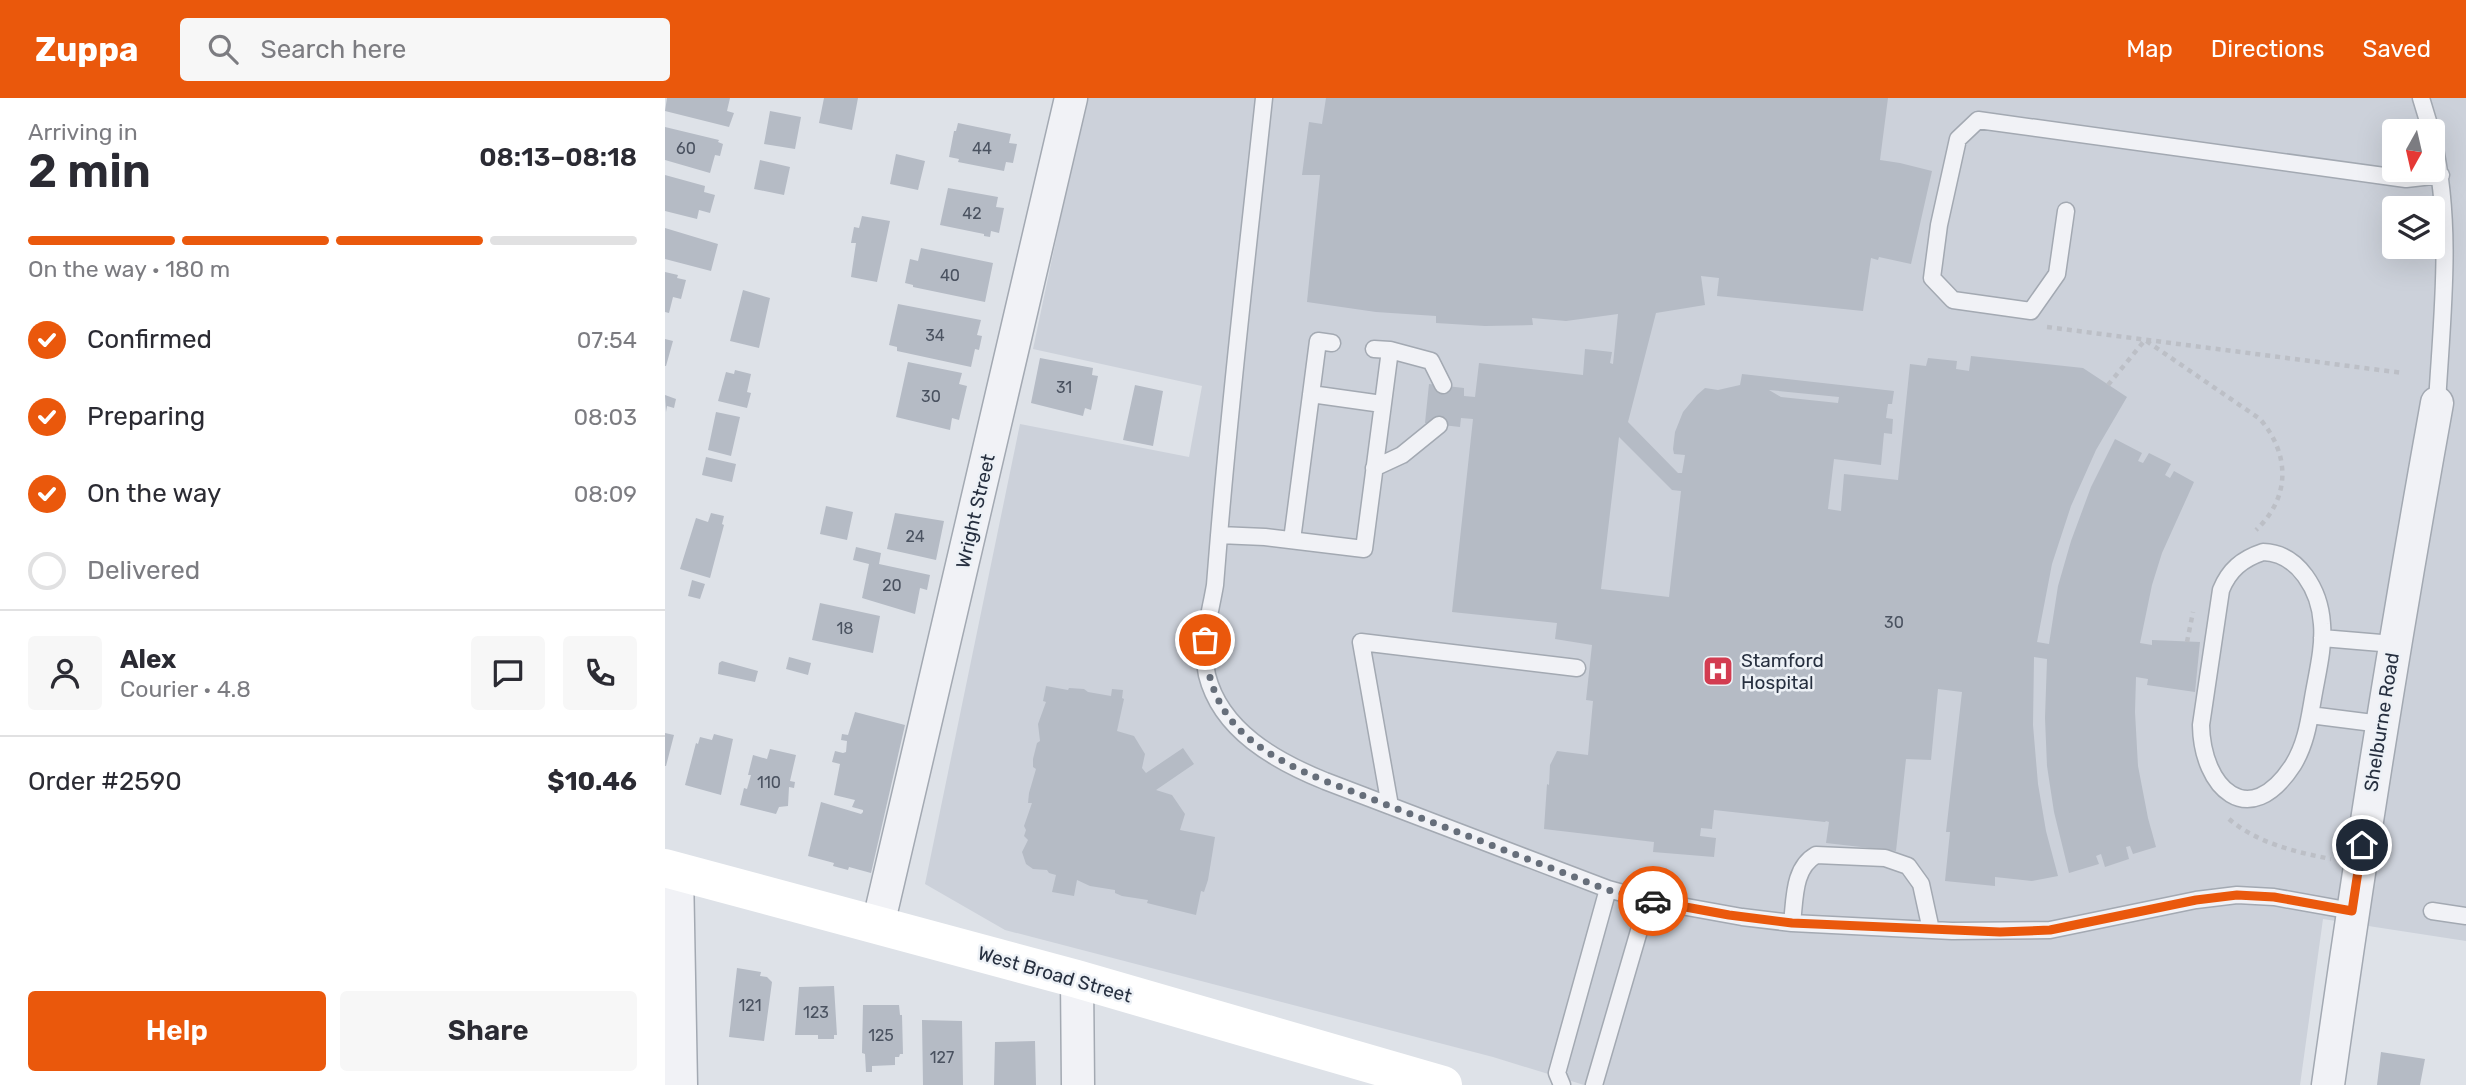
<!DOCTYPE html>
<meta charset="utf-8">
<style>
body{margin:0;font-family:Rubik,sans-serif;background:#f7f7f7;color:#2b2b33;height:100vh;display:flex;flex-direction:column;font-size:26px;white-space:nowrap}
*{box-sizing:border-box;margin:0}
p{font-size:23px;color:#7c7c81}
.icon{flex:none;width:38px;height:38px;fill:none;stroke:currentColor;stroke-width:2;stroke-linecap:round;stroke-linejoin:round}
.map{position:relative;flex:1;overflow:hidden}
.side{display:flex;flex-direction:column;background:#fff;width:665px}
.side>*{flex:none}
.needle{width:46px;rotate:188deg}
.tools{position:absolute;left:1717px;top:21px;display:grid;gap:14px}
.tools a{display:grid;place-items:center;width:63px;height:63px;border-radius:7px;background:#fff;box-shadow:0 7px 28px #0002;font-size:35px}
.pin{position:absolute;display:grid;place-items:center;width:60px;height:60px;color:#fff;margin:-30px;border:4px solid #fff;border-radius:50%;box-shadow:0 2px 7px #0007}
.courier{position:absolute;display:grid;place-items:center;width:70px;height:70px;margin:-35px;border:5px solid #ea580c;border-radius:50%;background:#fff;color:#222;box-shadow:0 2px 9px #0007}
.overview em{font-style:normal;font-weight:600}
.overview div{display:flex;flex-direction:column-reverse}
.overview{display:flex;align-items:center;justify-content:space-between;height:119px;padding:0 28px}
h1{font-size:46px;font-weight:600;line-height:52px}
.bar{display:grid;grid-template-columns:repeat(4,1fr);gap:10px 7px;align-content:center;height:84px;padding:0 28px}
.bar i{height:9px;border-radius:5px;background:#e1e1e2}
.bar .active{background:#ea580c}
.bar p{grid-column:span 4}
.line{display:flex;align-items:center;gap:18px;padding:0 28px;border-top:2px solid #e1e1e2}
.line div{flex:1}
.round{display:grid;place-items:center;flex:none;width:74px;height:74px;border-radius:7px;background:#f7f7f7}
ol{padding:0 28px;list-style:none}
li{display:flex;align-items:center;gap:21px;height:77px}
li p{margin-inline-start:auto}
li .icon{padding:7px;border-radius:50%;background:#ea580c;color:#fff;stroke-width:4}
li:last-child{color:#7c7c81}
li i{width:38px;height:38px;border:4px solid #e1e1e2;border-radius:50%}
.primary-button{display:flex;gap:14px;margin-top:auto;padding:14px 28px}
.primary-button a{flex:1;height:80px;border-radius:7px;background:#ea580c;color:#fff;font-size:28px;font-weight:600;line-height:80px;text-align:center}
.primary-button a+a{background:#f7f7f7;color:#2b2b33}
header{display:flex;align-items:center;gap:42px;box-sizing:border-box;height:98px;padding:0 35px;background:#ea580c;color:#fff}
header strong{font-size:33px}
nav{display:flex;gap:38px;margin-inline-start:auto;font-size:24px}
.search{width:490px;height:63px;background:#f7f7f7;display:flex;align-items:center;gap:18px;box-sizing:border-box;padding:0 24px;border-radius:7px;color:#7c7c81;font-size:26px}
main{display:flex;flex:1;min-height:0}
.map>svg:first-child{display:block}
.built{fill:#ccd1da;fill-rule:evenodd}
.building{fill:#b5bbc5;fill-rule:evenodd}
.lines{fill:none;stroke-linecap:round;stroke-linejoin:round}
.lane-casing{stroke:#a3a9b2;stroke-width:19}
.street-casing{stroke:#a3a9b2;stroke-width:35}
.path{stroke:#bcbfc6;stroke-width:4.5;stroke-dasharray:5 5;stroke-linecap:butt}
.lane{stroke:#f1f2f6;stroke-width:16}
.street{stroke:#f1f2f6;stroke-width:32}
.secondary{stroke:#fff;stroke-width:38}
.done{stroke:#666e7a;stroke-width:7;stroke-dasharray:0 12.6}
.route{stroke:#ea580c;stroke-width:9}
.labels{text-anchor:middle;stroke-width:5;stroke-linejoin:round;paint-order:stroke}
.number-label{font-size:16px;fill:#4a5260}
.street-label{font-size:19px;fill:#262f3f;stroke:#edf1f6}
.poi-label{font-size:19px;fill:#262f3f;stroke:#edf1f6;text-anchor:start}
</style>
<header>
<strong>Zuppa</strong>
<div class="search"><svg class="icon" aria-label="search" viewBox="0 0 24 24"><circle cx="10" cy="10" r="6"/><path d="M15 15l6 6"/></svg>Search here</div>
<nav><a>Map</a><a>Directions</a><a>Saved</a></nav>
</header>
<main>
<section class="side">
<div class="overview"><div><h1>2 min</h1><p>Arriving in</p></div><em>08:13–08:18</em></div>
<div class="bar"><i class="active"></i><i class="active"></i><i class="active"></i><i></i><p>On the way · 180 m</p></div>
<ol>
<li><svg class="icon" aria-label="check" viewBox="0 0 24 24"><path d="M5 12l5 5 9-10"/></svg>Confirmed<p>07:54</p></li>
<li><svg class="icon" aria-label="check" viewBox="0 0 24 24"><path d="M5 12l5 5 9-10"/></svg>Preparing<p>08:03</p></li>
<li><svg class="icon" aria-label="check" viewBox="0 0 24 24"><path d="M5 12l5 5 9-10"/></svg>On the way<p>08:09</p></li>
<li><i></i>Delivered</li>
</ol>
<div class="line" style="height:126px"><a class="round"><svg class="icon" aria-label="person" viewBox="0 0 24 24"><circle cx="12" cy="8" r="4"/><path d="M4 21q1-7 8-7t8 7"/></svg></a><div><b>Alex</b><p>Courier · 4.8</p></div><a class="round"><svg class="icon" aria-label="chat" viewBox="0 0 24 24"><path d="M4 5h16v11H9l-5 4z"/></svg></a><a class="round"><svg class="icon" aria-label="phone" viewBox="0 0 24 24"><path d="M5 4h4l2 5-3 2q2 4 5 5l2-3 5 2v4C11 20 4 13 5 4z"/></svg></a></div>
<div class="line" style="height:91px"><div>Order #2590</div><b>$10.46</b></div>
<div class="primary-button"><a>Help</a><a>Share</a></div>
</section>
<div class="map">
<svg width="1801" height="987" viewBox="0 0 1801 987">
<rect width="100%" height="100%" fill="#dee2e8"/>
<path class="built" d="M421,0H1801V843L1658,821L1635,987H919L828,959L340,832L260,786L355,326L524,359L537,288L368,251ZM1729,33H1768V72H1729ZM1729,110H1768V149H1729Z"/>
<path class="building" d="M2,0H65L62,13L69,15L64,29L0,13Z
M159,0H193L187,32L154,25Z
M661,0H1223L1215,62L1235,65L1267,73L1246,166L1214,159L1213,162L1206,160L1198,213L1052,198L1054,180L1036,178L1040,207L991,215L963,324L1013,375H1017L1020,357L1009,356L1008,351L1010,334L1018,314L1032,297L1040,290L1053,292L1075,287L1077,276L1229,293L1227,306H1223L1221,320L1228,321L1227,336L1219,335L1216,367L1169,361L1163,411L1176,413L1179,376L1233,382L1245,266L1261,268L1263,260L1292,263L1291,271L1304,273L1306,258L1418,270L1462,299L1431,352L1406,408L1387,466L1372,544L1384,546L1393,488L1406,443L1426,389L1450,341L1477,355L1473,363L1478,365L1484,355L1506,366L1500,377L1505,380L1509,373L1529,384L1497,455L1487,487L1475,545L1487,547V542L1535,544L1530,594L1482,587L1483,581L1471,579L1470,614L1473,668L1483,720L1491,749L1468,756L1465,748L1461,749L1464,761L1440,769L1436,756L1431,758L1434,766L1404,775L1389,714L1382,668L1380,620L1382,561L1369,559L1368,627L1373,686L1381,733L1393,778L1367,783L1330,779V788L1280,783L1285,734H1281L1297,594L1273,591L1266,662L1241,661L1231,753L1161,745L1164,724L1161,723L1160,724L1049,712L1047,731L1036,730L1035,738L1051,740L1049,759L988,754L989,744L879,731L882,686L884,687L885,667L892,653L923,657L928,603L921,602L927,547L890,541L892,525L787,514L808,321L796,320L795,329L760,325L764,286L799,290V298L810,299L814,265L918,277L920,251L947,254L945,265L948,266L953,216L901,223L867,220L868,227L820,228L771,225V218L711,214L642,204L655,77H637L644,24L657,26ZM1104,292L1174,299L1173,305L1116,299ZM954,339L1007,392L1016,393L1004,499L936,491Z
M105,13L136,19L130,51L99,46Z
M293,25L346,36L344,45L352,46L348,65L341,64L339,73L293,64L294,61L284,59L289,33H291Z
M0,29L54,42L53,44L58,46L55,58L50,57L45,75L0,62Z
M231,56L260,63L253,92L225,86Z
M95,62L125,69L119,97L89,91Z
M0,77L40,88L39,94L50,97L45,115L34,112L32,121L0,113Z
M283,90L333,99L331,109L339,110L334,135L326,133L325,139L319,138V136L275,127Z
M197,118L225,123L212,184L186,179L191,145H186L189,129L194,130Z
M0,130L53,146L46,173L0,161Z
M256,150L328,165L320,204L248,189V187L240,185L245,161L253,163Z
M0,174L13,177L12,180L21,182L16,201L8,199L4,215L0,214Z
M78,192L105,200L94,250L65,243Z
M233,206L316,222L312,237L317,238L314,252L310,251L306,269L232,253V249L224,247Z
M0,241L8,243L1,268H0Z
M375,260L428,270L427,277L433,278L426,312L420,310L418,318L366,305Z
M243,264L297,275L294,286L302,288L294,322L287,320L285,332L231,319Z
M70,272L86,276L82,294L86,295L82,310L53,303L61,274L69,276Z
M470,287L498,293L488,348L458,342Z
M0,297L11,301L9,310L2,308L1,314Z
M51,314L75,319L66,358L43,352Z
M41,359L71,366L67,384L37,377Z
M161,408L188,414L182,442L155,436Z
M46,415L59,418L57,426L59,427L45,480L15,471L31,420L43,424Z
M230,415L279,423L271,462L222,451Z
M191,449L216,455L214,466L265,477L262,492L255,490L250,516L197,500L204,466L188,462Z
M27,482L40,486L35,501L23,498Z
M155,505L215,518L208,555L147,542Z
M124,559L146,565L143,577L121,571Z
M57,563L93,573L90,584L53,576L54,565Z
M381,588L403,592L404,590L419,591L423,594L446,598L447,591L458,592L457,600L459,601L452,633L469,638L480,656L477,670L481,675L518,650L529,666L491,692L507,697L520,716L515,732L550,739L543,782L539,794L536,793L531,817L490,807L482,805L483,802L457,798L450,795V792L425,788L412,782L409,798L387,794L391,777L384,775L382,772L368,771L361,766L357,754L363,742L359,738L361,732L359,728L367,705H363L364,695L371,671L368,669V661L372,645L375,643L373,626L381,604L378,603Z
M190,614L240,627L206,775L184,769L183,772L168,768L169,765L143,758L156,704L196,716L198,714V712L187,709L190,702L169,697L175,666L167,664L170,653L178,655L181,654L182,643L176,642L177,636L183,637Z
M0,635L9,637L1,668H0Z
M49,636L68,641L56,697L20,687L31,645L33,646L35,639L47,642Z
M105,651L131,657L125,683L130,684L129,690L124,689L123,708L114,709L111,716L75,707L79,690L82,691L86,677H83L88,657L102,661Z
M72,870L96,874L95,878L102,879L107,884L99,943L64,939Z
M169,888L172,937H169V941H153V937H130L134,889Z
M198,907H234L235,917H237L238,956H235L234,959H230V967L207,968V974H201L200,956L197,955Z
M257,922L297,923L298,987H258Z
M370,943L371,987H329L330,944Z
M1716,954L1760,961L1755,987H1712Z"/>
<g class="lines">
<g class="lane-casing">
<path id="lane" d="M599,0C583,150 565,300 553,450C552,462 551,475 550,487C545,517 535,547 542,577C556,633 611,663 660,683L943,791L983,802L1077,819L1127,825L1287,833L1385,832L1531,802L1572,797L1609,799L1687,813
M1756,0L1766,33
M1768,42C1788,128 1777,217 1772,305
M1401,113L1392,176L1366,213L1288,202L1267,180L1274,127L1293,41L1313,22L1741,81L1776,77
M725,252L766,263L778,287
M646,296L717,306
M709,370L737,357L774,327
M554,437L600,439L699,451L725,252L709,251
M627,442L653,243L667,245
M1598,454C1634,455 1655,493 1657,526C1659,550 1652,576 1648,600C1644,623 1641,646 1628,667C1584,735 1537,690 1536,627L1556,492C1564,472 1577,461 1598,454Z
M1657,540L1728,546
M1645,617L1716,626
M725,708L696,544L912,570
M1767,813L1801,818
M1127,825C1130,801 1128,770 1151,757L1220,760L1243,768L1256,786L1266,832
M897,987L892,975L943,791
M929,987L983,802"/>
</g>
<g class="street-casing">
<path id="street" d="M12,773L16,987
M213,827L406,0
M412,881L413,987
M1663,987C1695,759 1731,532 1772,305"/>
</g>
<path class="path" d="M1382,229L1738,275
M1443,287L1480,242L1595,321C1625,356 1626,399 1591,432
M1522,544L1528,514
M1564,721C1592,745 1630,754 1666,761"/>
<use href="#lane" class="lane"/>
<use href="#street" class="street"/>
<path class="secondary" d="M0,770L412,881L778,987"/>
</g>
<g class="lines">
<path class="done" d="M540,542C542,623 591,654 660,683L943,792L988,803"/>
<path class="route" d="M988,803L1064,817L1127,825L1335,834L1385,832L1531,802L1572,797L1609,799L1687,813L1697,747"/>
</g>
<defs>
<g id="hospital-square" transform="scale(1.575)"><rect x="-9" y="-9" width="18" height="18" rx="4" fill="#d33c51" stroke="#edf1f6"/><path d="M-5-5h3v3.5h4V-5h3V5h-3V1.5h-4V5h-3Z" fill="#fff"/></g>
</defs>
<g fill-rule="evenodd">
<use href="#hospital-square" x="1053" y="573"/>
</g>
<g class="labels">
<g class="number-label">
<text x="21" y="56">60</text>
<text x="317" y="56">44</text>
<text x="307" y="121">42</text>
<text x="285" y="183">40</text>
<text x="270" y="243">34</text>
<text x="399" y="295">31</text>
<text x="266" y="304">30</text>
<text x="250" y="444">24</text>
<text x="227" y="493">20</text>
<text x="1229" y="530">30</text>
<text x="180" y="536">18</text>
<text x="104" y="690">110</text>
<text x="85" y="913">121</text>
<text x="151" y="920">123</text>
<text x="216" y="943">125</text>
<text x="277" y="965">127</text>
</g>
<g class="street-label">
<text transform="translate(310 413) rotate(-77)" y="7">Wright Street</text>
<text transform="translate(1716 624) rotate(-81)" y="7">Shelburne Road</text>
<text transform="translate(390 876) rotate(16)" y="7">West Broad Street</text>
</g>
<g class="poi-label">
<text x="1076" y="569">Stamford<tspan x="1076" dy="22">Hospital</tspan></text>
</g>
</g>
</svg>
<div class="tools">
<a><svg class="needle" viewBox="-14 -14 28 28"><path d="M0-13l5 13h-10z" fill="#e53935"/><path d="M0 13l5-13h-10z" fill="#7c7c81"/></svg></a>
<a><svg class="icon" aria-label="layers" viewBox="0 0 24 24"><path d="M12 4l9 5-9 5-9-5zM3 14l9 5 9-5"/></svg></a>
</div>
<div class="pin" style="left:540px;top:542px;background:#ea580c"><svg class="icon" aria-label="bag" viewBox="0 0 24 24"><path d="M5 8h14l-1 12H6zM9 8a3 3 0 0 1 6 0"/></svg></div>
<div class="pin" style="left:1697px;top:747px;background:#1f2937"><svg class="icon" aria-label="home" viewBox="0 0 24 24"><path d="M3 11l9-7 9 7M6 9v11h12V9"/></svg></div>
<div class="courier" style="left:988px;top:803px"><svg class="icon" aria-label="car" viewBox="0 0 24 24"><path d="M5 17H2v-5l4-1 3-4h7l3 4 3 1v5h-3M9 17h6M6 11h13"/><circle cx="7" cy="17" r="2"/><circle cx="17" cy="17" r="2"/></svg></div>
</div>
</main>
